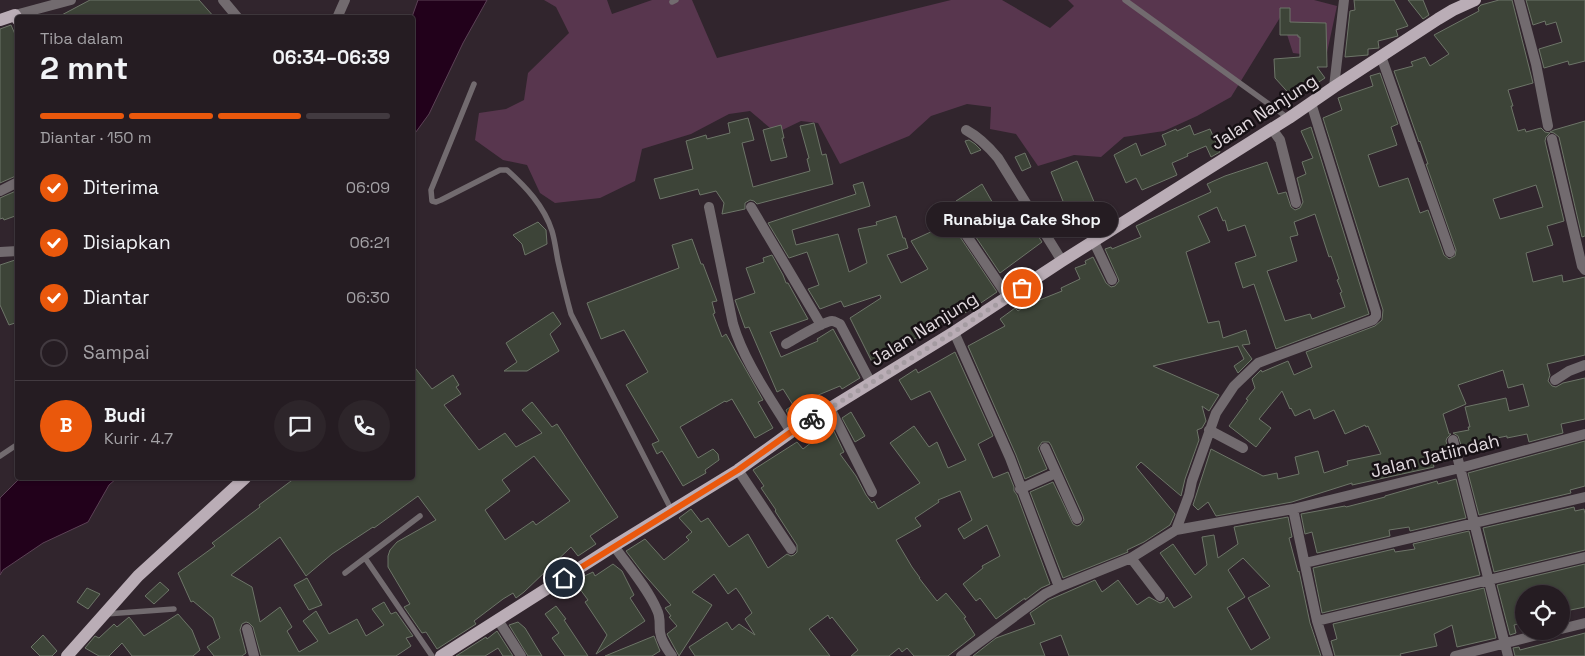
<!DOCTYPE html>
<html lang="id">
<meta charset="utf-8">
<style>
body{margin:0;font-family:"Space Grotesk",sans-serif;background:#2d252a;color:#f1f3f6;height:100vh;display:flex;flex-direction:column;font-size:19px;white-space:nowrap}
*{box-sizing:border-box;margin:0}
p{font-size:16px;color:#a3a1a5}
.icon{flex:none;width:28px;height:28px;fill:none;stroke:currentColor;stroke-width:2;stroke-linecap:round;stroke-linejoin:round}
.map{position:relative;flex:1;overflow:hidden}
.details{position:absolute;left:15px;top:15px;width:400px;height:465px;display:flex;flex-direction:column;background:#251c22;border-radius:5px;box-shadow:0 1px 4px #0004,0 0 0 1px #423a40}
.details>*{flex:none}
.fabs{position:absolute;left:1515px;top:585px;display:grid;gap:10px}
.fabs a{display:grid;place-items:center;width:55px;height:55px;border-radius:50%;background:#251c22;box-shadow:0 1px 4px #0004,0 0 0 1px #423a40;font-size:25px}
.pin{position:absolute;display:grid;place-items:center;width:42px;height:42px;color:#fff;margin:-21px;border:2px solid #fff;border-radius:50%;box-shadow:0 1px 5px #0007}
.courier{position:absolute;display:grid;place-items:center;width:50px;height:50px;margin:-25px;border:4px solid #ea580c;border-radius:50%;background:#fff;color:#222;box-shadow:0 1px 6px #0007}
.bubble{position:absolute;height:35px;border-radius:18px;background:#251c22;box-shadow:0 1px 4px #0004,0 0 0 1px #423a40;font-size:16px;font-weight:700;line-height:35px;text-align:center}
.overview em{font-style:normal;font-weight:700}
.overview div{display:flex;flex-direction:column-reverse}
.overview{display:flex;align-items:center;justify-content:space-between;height:85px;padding:0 25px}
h1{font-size:32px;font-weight:700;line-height:38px}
.bar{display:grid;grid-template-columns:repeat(4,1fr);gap:8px 5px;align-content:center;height:60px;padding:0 25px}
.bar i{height:6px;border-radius:4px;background:#423a40}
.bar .selected{background:#ea580c}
.bar p{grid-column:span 4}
.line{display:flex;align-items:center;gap:12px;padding:0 25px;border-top:1px solid #423a40}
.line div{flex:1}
.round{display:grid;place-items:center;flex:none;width:52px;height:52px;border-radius:26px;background:#2d252a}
ol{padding:0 25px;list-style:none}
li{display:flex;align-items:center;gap:15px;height:55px}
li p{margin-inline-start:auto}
li .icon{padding:5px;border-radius:50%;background:#ea580c;color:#fff;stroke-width:4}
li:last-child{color:#a3a1a5}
li i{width:28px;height:28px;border:2px solid #423a40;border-radius:50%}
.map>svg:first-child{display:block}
.green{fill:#58364e}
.water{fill:#22011b;stroke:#5c4256}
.building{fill:#3d4438;stroke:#6d7568;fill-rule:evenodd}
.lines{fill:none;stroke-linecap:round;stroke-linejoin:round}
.service{stroke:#726b6f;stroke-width:5.5}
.minor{stroke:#726b6f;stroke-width:10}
.tertiary{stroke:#726b6f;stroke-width:10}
.primary{stroke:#baadb6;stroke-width:12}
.done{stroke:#a49ba1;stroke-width:5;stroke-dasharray:0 9}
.route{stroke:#ea580c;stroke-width:6}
.labels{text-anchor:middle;stroke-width:5;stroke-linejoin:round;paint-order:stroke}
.street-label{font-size:18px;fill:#e2dadf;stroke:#161014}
</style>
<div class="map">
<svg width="1585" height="656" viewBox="0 0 1585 656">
<rect width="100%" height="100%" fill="#31252d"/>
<path class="green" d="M544,0H607L612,14L652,0H692L717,58L951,0H1002L1050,28L1074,6L1068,0H1314L1337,6L1326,57L1293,53L1281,16L1231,97L1197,116L1164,131L1124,137L1101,157L1074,155L1038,166L1016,134L990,129L991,107L967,104L931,116L909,136L840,164L818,123L801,121L776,133L750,111L729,114L691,134L642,149L635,181L600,198L555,203L540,193L527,165L503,160L475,140L479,113L506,109L524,100L528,73L569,33L556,7Z"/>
<path class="water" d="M418,0H487L463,43L429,114L413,136L412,17Z
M20,478H117L109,485L88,522L43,543L3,570L0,575V498Z"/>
<path class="building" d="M90,0H199L215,18H56Z
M1354,0H1394L1408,26L1396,30L1398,36L1378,41L1379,48L1368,49V55L1345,57L1350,11L1355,10Z
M1408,0H1423L1429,15L1423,19Z
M1499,0H1512L1533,83L1508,90L1513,106H1511L1518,131L1525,129L1526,132L1541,128L1545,132L1550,133L1546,137L1545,141L1564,221L1547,226L1553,245L1526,253L1533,282L1562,275L1563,282L1585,277V355L1547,364L1550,375L1548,381L1552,386L1556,387L1563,383L1585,378V419L1561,424L1563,433L1529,442L1527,434L1507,438V436L1482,441L1483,444L1462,448L1458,436L1453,433L1469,430L1468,427H1470L1465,407L1506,398L1509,411L1529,406L1523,384L1508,388L1503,370L1458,385L1466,404L1443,414L1449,434H1451L1447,438L1446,441L1451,460L1433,463L1434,467L1352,485V483L1292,502L1216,516L1208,502L1198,510L1193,505L1211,449L1263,476L1277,473L1278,479L1299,474L1295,457L1318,451L1324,473L1348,465L1347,461L1381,454L1368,426L1366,427L1365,425L1345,434L1334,410L1314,419L1310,409L1295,416L1291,408L1290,409L1282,391L1259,419L1271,428L1256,447L1229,426L1248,400L1246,399L1255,388L1252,379L1261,370L1262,372L1288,361L1294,375L1312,367L1306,352L1375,326L1382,320L1383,310L1323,118L1342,110L1338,98L1373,86L1370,76L1380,73L1398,124L1391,127L1397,145L1368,155L1379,187L1408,178L1420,213L1428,210L1444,255L1449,259L1455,256L1456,250L1426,164H1428L1420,141L1419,142L1394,71L1413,66L1411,62L1425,57L1430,66L1449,54L1434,35L1479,11L1478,8L1481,5ZM1536,185L1543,207L1500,219L1493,199Z
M1526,0H1585V61L1569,65L1568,61L1544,68L1539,49L1562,42L1556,22L1546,25L1545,21L1533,25Z
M1280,8H1290V22L1326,23L1327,67H1317L1325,78L1308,89L1307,87L1294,99L1275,78L1274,59L1300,57V37H1298V35H1280Z
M11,25L18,41V175L0,183V29Z
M748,118L754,140L742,143L753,187L810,171L807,159L809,158L800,126L814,123L822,155L826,154L833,184L757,204L754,201L750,200L745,203V209L722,214L724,203L716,191L700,195L698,189L660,199L654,179L693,169L686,141L706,135L707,139L730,133L728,123Z
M1585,121V236L1582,237L1559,137L1554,133L1550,132L1554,130Z
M781,125L784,138H782L787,157L771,161L763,130Z
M1190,125L1194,135L1210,129L1220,152L1211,157L1206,146L1187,154L1188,156L1172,163L1177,175L1142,190L1136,178L1126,183L1114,155L1136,143L1141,156L1166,145L1162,135L1176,129L1177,131Z
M1311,127L1369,314L1276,349L1254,284L1243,288L1235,263L1256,256L1245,225L1228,231L1225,220L1223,221L1217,207L1198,216L1210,242L1186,252L1208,323L1219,321L1223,338L1246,330L1250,344L1242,345L1252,359L1238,373L1234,366L1244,359L1238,346L1153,366L1219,395L1209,411L1202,406L1206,421L1202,428L1197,430L1199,440L1185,479L1181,496L1141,462L1136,467L1175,514L1170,525L1144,542L1127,550L1128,552L1063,578L1030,492L1053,482L1073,524L1077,526L1080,525L1084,520L1083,516L1051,445L1049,442H1042L1038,448L1047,469L1025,479L1016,455L968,346L1005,326L1000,319L1015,308L1018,311L1035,299L1037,301L1062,291L1061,288L1080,279L1075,268L1086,264L1085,261L1093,257L1106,283L1111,287L1115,286L1119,281L1118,278L1105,249L1111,247L1112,249L1141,237L1136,226L1211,192L1207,184L1225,176L1267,162L1278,194L1286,192L1291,207L1295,210L1300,208L1303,202L1297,178L1306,174L1302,162L1313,158L1301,131ZM1315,214L1329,257L1331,256L1339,279L1337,280L1342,292L1340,293L1345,307L1312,319L1310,314L1285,321L1267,271L1297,261L1290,237L1298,235L1294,222Z
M969,140L975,144L981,150L971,154L965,141Z
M1025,153L1031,167L1022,171L1015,157Z
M1077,161L1097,209L1067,222L1070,229L1056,236L1043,217L1065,206L1051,172Z
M863,182L870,206L792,230L796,245L838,234L849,272L867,263L858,229L877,225L876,222L896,216L903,238H905L908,248L887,255L901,283L928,269L911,241L935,230L931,225L946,216L997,292L972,309L905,344L907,347L873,364L850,318L881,298L880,295L844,307L841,301L820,309L808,289L819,285L807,252L789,258L768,223L856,194L853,185Z
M982,184L1007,228L1024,215L1042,242L1000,273L957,209L959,207L956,201Z
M18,190V215L4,220L3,218L0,219V198Z
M538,222L546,230L547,244L525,255L522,244L513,235Z
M692,239L701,264H703L717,301L712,302L715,313L713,314L722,337L726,334L737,354L763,400L758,402L773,428L755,438L732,399L726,402L725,401L680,427L698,458L713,449L718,454L719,460L705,470L706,473L683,486L662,451L657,454L652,444L659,441L626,385L648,372L624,330L601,339L587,303L679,268L672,245Z
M772,255L783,275L786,283H788L808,319L770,332L781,357L818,341L817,339L833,329L860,378L842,389L840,386L811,398L813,402L802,407L804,411L789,416L786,410L793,405L783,389L777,392L749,327L745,328L735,300L755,293L746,268L764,262L763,258Z
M18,259V322L9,325L0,305V265Z
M553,312L561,324L550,334L559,351L527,371H504L517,362L506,343Z
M955,352L993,436L978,444L993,478L1008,472L1014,487V491L1017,495L1050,584L1041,588L1025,600V598L996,619L980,598L976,601L963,584L983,568L982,566L1000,556L987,525L964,539L958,529L972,520L960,491L938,500L939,502L915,518L921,526L896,540L912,567L920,578H919L937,601L946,593L966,617L964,618L975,635L948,656H914L907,648L902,652L899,648L889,656H851L858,650L832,617L830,619L828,615L809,629L830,656H695L689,647L727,622L732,630L739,624L755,635L745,619L752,613L741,595L736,588L728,594L714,574L692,592L712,605L679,656L667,634L677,626L669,617L671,616L665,608L671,605L642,572L626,551L645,539L664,560L689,540L686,537L692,532L679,518L691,509L701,522L708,518L729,547L748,534L768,568L787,554L791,556L794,555L797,552V545L775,511L776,510L761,488L764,486L753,470L797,442L803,449L821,435V430L831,425L844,452L840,454L856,476L866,495L872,503L874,501L878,509L920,483L890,443L914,426L929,447L937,442L948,468L966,460L930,391L911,400L899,380L916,369L918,373Z
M412,364L432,389L453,375L459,385L456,387L461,394L444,405L479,450L505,433L516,447L542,433L522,410L532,402L552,427L557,424L618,517L590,536L596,544L578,556L571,547L524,592L516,598L513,593L503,599L474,621L476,624L437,649L426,632L422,633L404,607L410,604L388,567V556L390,550L397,542L436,520L418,496L374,528L373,527L332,554L306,576L280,537L231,575L252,587L260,622L280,607L292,627L287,631L299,652L318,641L303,621L316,611L329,634L357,619L366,636L384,625L372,609L384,602L391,614L396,612L413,636L406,638L411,646L396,656H261L253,627L249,623L246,622L242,624L240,630L246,653L242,656H214L207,647L220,638L213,618L193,601L191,602L178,573L215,546L212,543L260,507L259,505L295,478H412ZM534,456L570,501L536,525L533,521L505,540L485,510L510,491L502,480Z
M851,412L865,436L855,442L842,418Z
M1585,441V486L1570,490L1571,493L1479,515L1468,473Z
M1456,479L1466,518L1410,531L1409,527L1389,530L1390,536L1317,553L1312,532L1305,534L1301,514L1345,506L1346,507L1385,497V496L1437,481L1438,484Z
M1574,507L1575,511L1584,509L1585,514V550L1494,572L1483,528Z
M1288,517L1292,537L1289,538L1298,572L1299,571L1310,623L1321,656H1069L1061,635L1040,643L1045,656H973L996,638L1035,624L1030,613L1049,600L1095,580L1102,592L1118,580L1137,605L1149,597L1160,603L1165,601L1167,597L1174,608L1192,597L1160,553L1173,544L1195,575L1207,565L1202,537L1214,535L1218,558L1238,544L1234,527ZM1243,558L1270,586L1248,598L1270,638L1251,650L1227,608L1245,597L1228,570Z
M1469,531L1480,575L1322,613L1313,568L1394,549L1395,552L1415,549L1413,544Z
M613,564L622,571L634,595L630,598L645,621L596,654L607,635L585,602L588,600L574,581L593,572L595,576Z
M1585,564V607L1561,612V594H1524V623L1514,625L1516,633L1510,635L1497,585Z
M307,578L322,605L309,610L294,585Z
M160,582L169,590L154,604L145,596Z
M87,588L100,594L88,609L77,602Z
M1484,588L1496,638L1457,647L1452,625L1434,634L1437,646L1400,654L1401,656H1335L1331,641L1337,639L1333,624Z
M556,606L566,619L564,620L588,656H565L552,638L559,633L545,614Z
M178,614L192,630L200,650L193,656H132L122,643L109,656H99L85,648L95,636L99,638L114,624L117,627L129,617L144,636Z
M518,622L525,628L542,656H528L509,625Z
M497,631L513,656H503L498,648L485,656H456L486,637L487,639Z
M1585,633V656H1515L1513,648L1519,647L1520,650Z
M43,635L57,651L52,656H40L31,647Z
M654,636L660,651L652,656H605Z"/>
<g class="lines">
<path class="service" d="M1125,0L1288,118
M672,2L676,0
M474,84L431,190L432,201L436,202L441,200L500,170H507C526,187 544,206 552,231C555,241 556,251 558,261C562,279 566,296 571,314L672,511
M0,456L18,444
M365,558L432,656
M345,573L420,516
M106,614L174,609"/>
<path class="minor" d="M223,0L238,18
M1519,0L1536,64L1548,126
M337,18L345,0
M1381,56L1450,252
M1334,87L1344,0
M1272,129L1280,140L1296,203
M966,130C979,137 988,146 998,158L1062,261
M1552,139L1582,266L1585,270
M0,191L18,182
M709,207L733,324C745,364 770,397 791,432
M751,207L821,325
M952,214L1008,297
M1094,242L1112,280
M0,252L18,251
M954,332L1010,458L1059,587
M786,344C795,339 824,321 832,321C835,321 837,323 840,324L871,383
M1555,380L1569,371L1585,365
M830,408L872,492
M1209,430L1243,448
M1453,440L1508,656
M1045,448L1077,519
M738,470L791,549
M1020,489L1056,473
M1293,509L1317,621L1328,656
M1176,530L1293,509L1460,468L1585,434
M614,546C628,566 647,587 657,610C661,618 659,624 660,632C661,641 667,649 672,656
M1131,558L1160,596
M1305,563L1585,497
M498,620L521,656
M1317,621L1585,557
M247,629L254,656
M1561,629L1585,623
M961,656L1045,594L1059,587L1131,558L1176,530L1189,495L1192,481L1216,413L1234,386L1258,363L1373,320L1376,316V312L1311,103
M1455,656L1553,631"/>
<path class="tertiary" d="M15,15L71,0"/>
<path class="primary" d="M0,20L15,15L18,20
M67,656L138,576L245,478
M441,656L614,546L738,470L791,432L954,332L1062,261L1289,118L1334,87L1438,19L1453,10L1475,0"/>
</g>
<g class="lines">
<path class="done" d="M812,419L954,332L1022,288"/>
<path class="route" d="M564,578L738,470L791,432L812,419"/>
</g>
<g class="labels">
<g class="street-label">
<text transform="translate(1264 112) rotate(-33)" y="6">Jalan Nanjung</text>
<text transform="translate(924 329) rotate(-32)" y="6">Jalan Nanjung</text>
<text transform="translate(1435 456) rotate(-14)" y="6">Jalan Jatiindah</text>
</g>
</g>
</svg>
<div class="fabs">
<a><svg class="icon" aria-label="locate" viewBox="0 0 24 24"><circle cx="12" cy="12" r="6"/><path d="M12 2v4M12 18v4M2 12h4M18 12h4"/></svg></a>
</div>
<div class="pin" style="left:1022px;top:288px;background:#ea580c"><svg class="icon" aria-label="bag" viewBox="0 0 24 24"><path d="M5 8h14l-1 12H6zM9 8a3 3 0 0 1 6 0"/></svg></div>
<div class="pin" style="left:564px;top:578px;background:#1f2937"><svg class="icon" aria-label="home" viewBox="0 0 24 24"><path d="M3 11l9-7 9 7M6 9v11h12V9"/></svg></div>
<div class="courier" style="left:812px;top:419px"><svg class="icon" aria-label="bike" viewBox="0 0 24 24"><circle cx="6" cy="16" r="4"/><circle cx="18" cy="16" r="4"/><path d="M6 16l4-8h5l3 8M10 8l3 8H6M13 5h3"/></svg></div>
<div class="bubble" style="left:926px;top:202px;width:192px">Runabiya Cake Shop</div>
<section class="details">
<div class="overview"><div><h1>2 mnt</h1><p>Tiba dalam</p></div><em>06:34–06:39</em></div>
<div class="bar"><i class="selected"></i><i class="selected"></i><i class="selected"></i><i></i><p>Diantar · 150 m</p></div>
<ol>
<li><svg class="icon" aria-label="check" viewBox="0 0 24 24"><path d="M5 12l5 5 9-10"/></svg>Diterima<p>06:09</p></li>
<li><svg class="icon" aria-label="check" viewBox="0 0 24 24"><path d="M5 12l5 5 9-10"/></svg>Disiapkan<p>06:21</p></li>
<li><svg class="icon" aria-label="check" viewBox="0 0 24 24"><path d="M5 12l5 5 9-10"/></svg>Diantar<p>06:30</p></li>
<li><i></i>Sampai</li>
</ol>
<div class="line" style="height:90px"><b class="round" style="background:#ea580c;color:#fff">B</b><div><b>Budi</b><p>Kurir · 4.7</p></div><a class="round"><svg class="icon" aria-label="chat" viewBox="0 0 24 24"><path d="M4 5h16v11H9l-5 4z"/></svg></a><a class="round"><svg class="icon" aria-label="phone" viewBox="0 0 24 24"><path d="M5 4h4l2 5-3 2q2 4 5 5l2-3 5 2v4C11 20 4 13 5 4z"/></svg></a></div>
</section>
</div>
